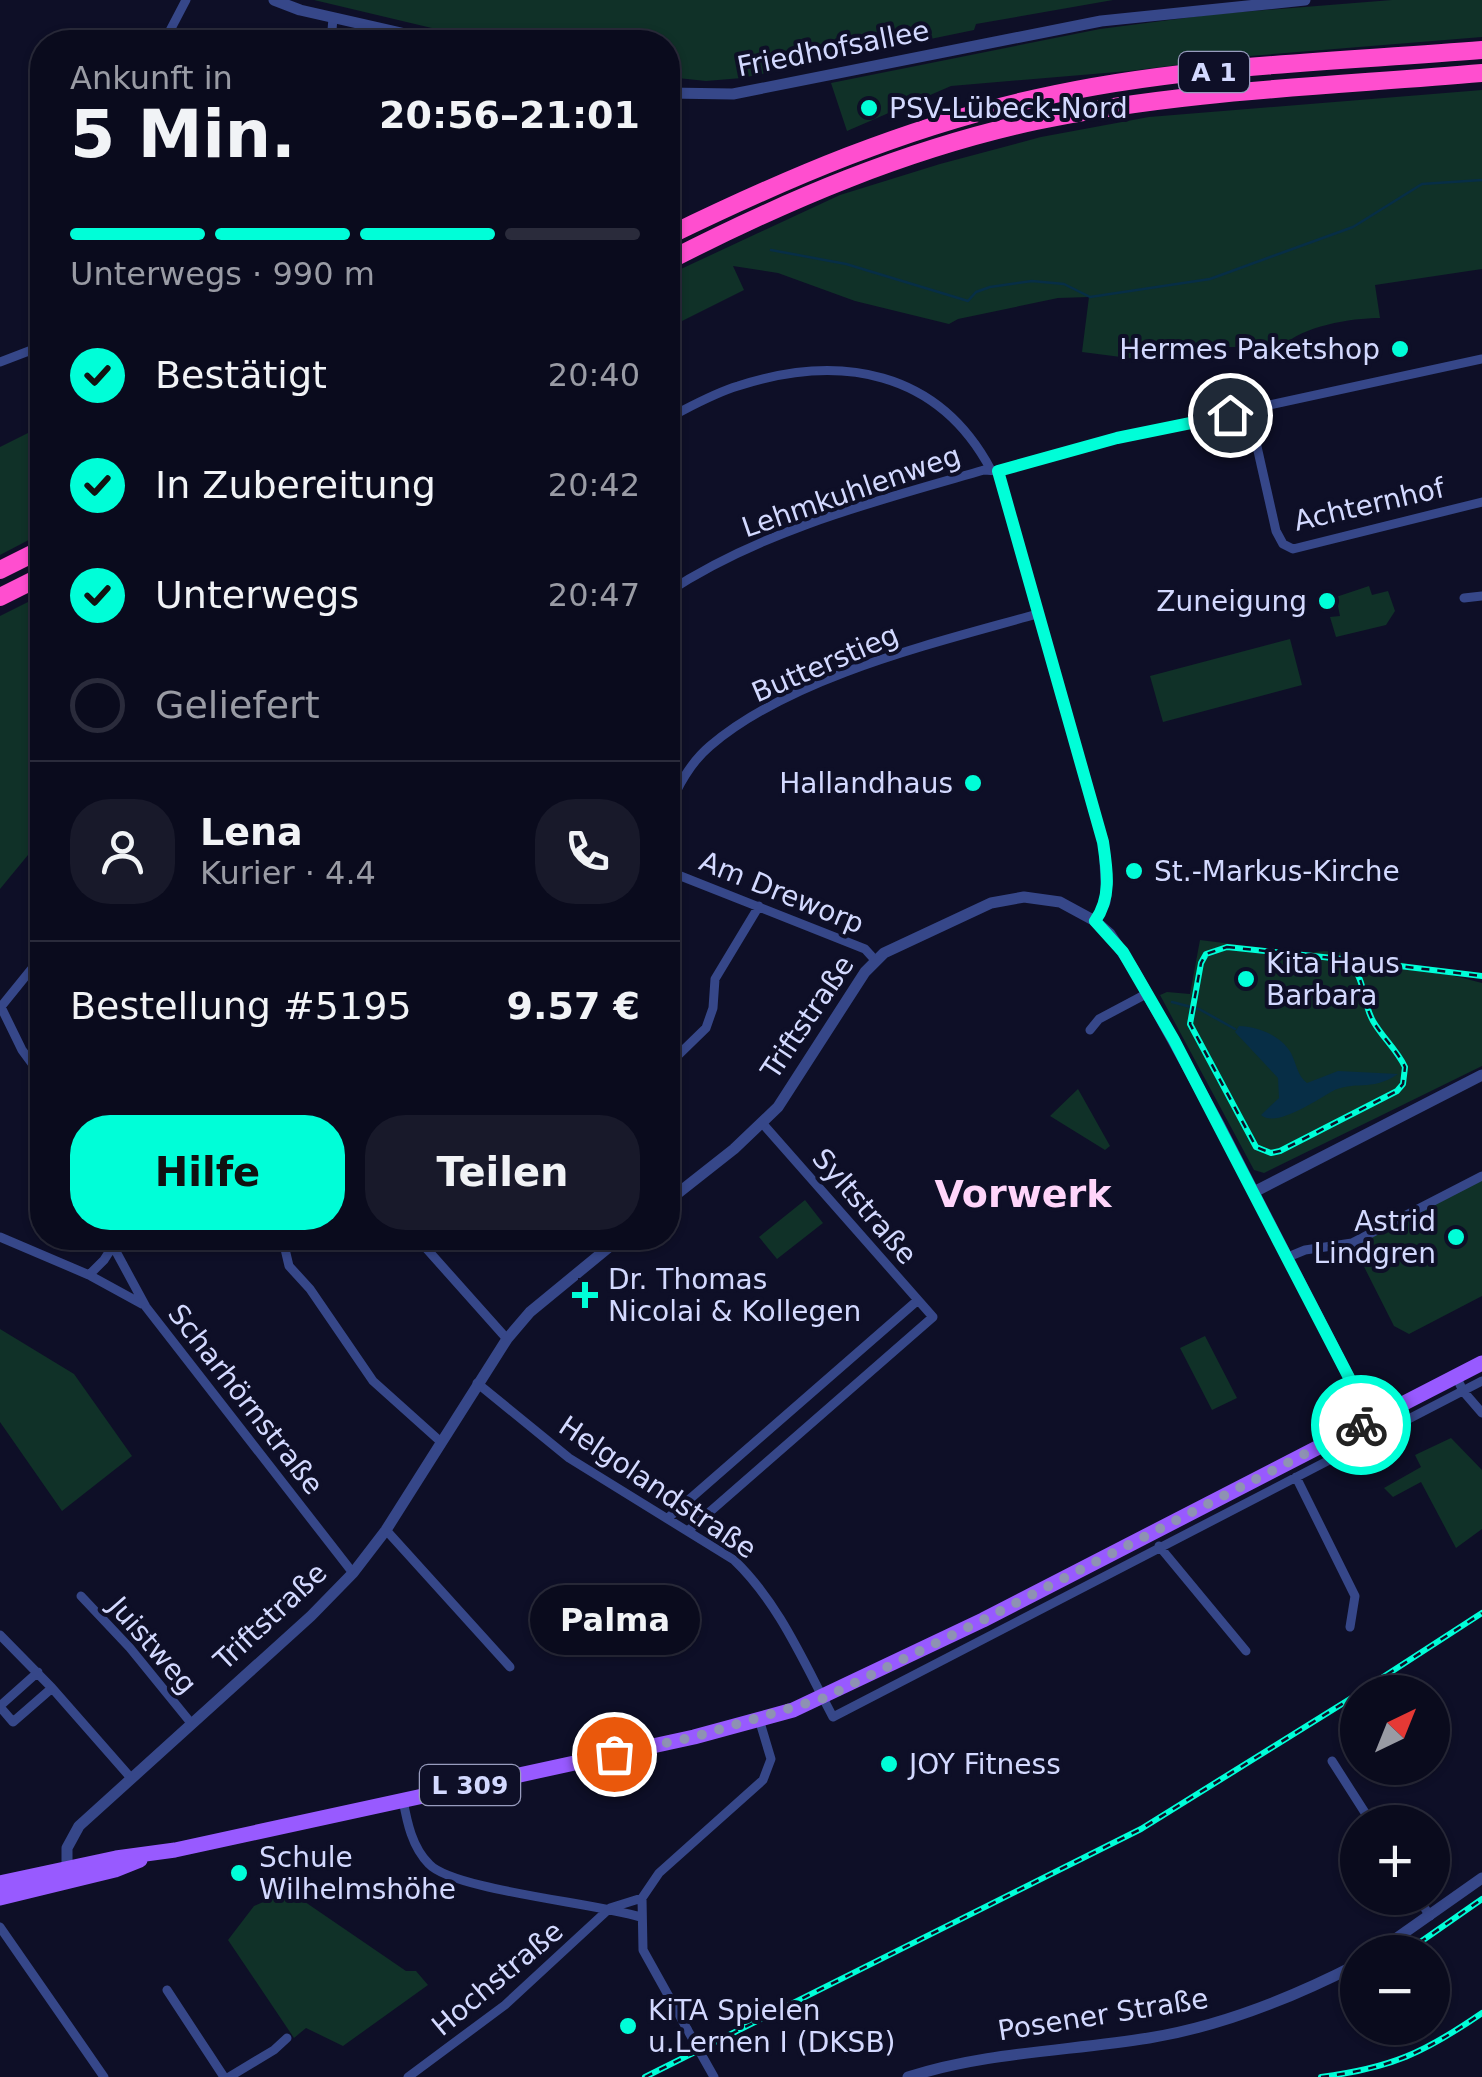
<!DOCTYPE html>
<html lang="de">
<meta charset="utf-8">
<style>
body{margin:0;font-family:"DejaVu Sans",sans-serif;background:#18192a;color:#f1f3f6;height:100vh;display:flex;flex-direction:column;font-size:38px;white-space:nowrap}
*{box-sizing:border-box;margin:0}
p{font-size:32px;color:#999ba4}
.icon{flex:none;width:55px;height:55px;fill:none;stroke:currentColor;stroke-width:2;stroke-linecap:round;stroke-linejoin:round}
.map{position:relative;flex:1;overflow:hidden}
.panel{position:absolute;left:30px;top:30px;width:650px;height:1220px;display:flex;flex-direction:column;background:#0a0b1d;border-radius:40px;box-shadow:0 2px 8px #0004,0 0 0 2px #2a2b3b}
.panel>*{flex:none}
.needle{width:65px;rotate:43deg}
.tools{position:absolute;left:1340px;top:1675px;display:grid;gap:20px}
.tools a{display:grid;place-items:center;width:110px;height:110px;border-radius:50%;background:#0a0b1d;box-shadow:0 2px 8px #0004,0 0 0 2px #2a2b3b;font-size:50px}
.pin{position:absolute;display:grid;place-items:center;width:85px;height:85px;color:#fff;margin:-42px;border:5px solid #fff;border-radius:50%;box-shadow:0 2px 10px #0007}
.courier{position:absolute;display:grid;place-items:center;width:100px;height:100px;margin:-50px;border:8px solid #00fed8;border-radius:50%;background:#fff;color:#222;box-shadow:0 2px 12px #0007}
.bubble{position:absolute;height:70px;border-radius:35px;background:#0a0b1d;box-shadow:0 2px 8px #0004,0 0 0 2px #2a2b3b;font-size:32px;font-weight:600;line-height:70px;text-align:center}
.head em{font-style:normal;font-weight:600}
.head div{display:flex;flex-direction:column-reverse}
.head{display:flex;align-items:center;justify-content:space-between;height:170px;padding:0 40px}
h1{font-size:65px;font-weight:600;line-height:75px}
.bar{display:grid;grid-template-columns:repeat(4,1fr);gap:15px 10px;align-content:center;height:120px;padding:0 40px}
.bar i{height:12px;border-radius:8px;background:#2a2b3b}
.bar .on{background:#00fed8}
.bar p{grid-column:span 4}
.line{display:flex;align-items:center;gap:25px;padding:0 40px;border-top:2px solid #2a2b3b}
.line div{flex:1}
.round{display:grid;place-items:center;flex:none;width:105px;height:105px;border-radius:40px;background:#18192a}
ol{padding:0 40px;list-style:none}
li{display:flex;align-items:center;gap:30px;height:110px}
li p{margin-inline-start:auto}
li .icon{padding:10px;border-radius:50%;background:#00fed8;color:#111;stroke-width:4}
li:last-child{color:#999ba4}
li i{width:55px;height:55px;border:5px solid #2a2b3b;border-radius:50%}
.cta{display:flex;gap:20px;margin-top:auto;padding:20px 40px}
.cta a{flex:1;height:115px;border-radius:40px;background:#00fed8;color:#111;font-size:40px;font-weight:600;line-height:115px;text-align:center}
.cta a+a{background:#18192a;color:#f1f3f6}
.map>svg:first-child{display:block}
.green{fill:#103128}
.water{fill:#072e46}
.lines{fill:none;stroke-linecap:round;stroke-linejoin:round}
.stream{stroke:#072e46;stroke-width:2.5}
.minor{stroke:#364789;stroke-width:9}
.tertiary{stroke:#364789;stroke-width:11}
.primary{stroke:#985aff;stroke-width:15}
.motorway{stroke:#ff4ecf;stroke-width:18}
.rail-casing{stroke:#00fed8;stroke-width:6}
.rail{stroke:#0e0f27;stroke-width:2.5;stroke-dasharray:8;stroke-linecap:butt}
.minor-bridge{stroke:#364789;stroke-width:9}
.done{stroke:#8e92b3;stroke-width:10;stroke-dasharray:0 18}
.route{stroke:#00fed8;stroke-width:12}
.poi-dot{fill:#00fed8;stroke:#0e0f27;stroke-width:4}
.labels{text-anchor:middle;stroke-width:8;stroke-linejoin:round;paint-order:stroke}
.shield{fill:#0e0f27;stroke:#989cbe;stroke-width:2.5}
.shield-label{font-size:25px;font-weight:bold;fill:#d3d9ff}
.street-label{font-size:28px;fill:#d3d9ff;stroke:#0e0f27}
.poi-label{font-size:28px;fill:#d3d9ff;stroke:#0e0f27;text-anchor:start}
.district-label{font-size:38px;font-weight:bold;fill:#ffd5fa;stroke:#0e0f27}
</style>
<div class="map">
<svg width="1482" height="2077" viewBox="0 0 1482 2077">
<rect width="100%" height="100%" fill="#0e0f27"/>
<path class="green" d="M314,0H1113L976,24L974,30L742,78L706,81L668,77V42H568L558,34L536,28L478,39Z
M1392,0H1482V37L1250,56L1129,71L951,86L847,131L831,83L1100,29L1216,14Z
M1482,90V269L1375,285L1380,318C1350,318 1303,326 1281,347H1205L1156,342L1152,361L1082,352L1089,297L1058,298L958,319L949,324L855,301L778,273L733,266L744,290L668,328V275L840,195L940,164L1041,137L1149,117Z
M42,426V533L0,555V447Z
M1369,586L1372,595L1388,591L1395,611L1386,625L1336,637L1330,617L1340,616L1336,597Z
M42,595V838L0,889V616Z
M1290,639L1302,685L1163,722L1150,676Z
M1200,940L1305,953L1325,951L1377,956L1482,983V1066L1264,1173L1254,1170L1160,995L1167,992L1190,994Z
M1078,1089L1110,1146L1105,1150L1050,1116Z
M1482,1176V1296L1409,1334L1394,1326L1352,1243Z
M805,1200L823,1223L777,1259L759,1237Z
M0,1329L74,1374L132,1456L62,1511L0,1422Z
M1205,1336L1237,1398L1212,1410L1180,1348Z
M1451,1438L1482,1470V1529L1456,1548L1421,1482L1393,1497L1384,1488L1421,1467L1415,1455Z
M289,1891L406,1971H416L428,1985L343,2046L306,2028L294,2038L228,1940L254,1906Z"/>
<path class="water" d="M1239,1026C1258,1027 1281,1035 1291,1053C1297,1065 1297,1075 1307,1083L1338,1071L1398,1074C1370,1093 1355,1079 1331,1092C1315,1101 1276,1128 1261,1115L1279,1098L1278,1078L1235,1032Z"/>
<g class="lines">
<path class="stream" d="M771,250L846,264L968,301L976,292L990,287L1032,281L1064,284L1090,297L1210,279L1353,227L1422,184L1482,180
M1172,1002L1199,1009L1235,1029"/>
<path class="minor" d="M164,42L186,0
M331,42L333,18
M0,362L42,346
M1249,411L1276,531L1283,544L1293,549L1482,502
M668,418C690,407 714,393 738,386C840,353 938,370 991,470
M998,471L1103,842L1106,902L1095,921
M668,592C762,530 876,501 984,470L998,471L1117,438L1482,359
M1464,598L1482,596
M668,809C678,786 690,763 710,746C792,676 935,643 1037,614
M668,871L865,949L875,960
M1,1007L22,1050L42,1077
M0,1008L42,956
M1090,1030L1099,1019L1148,993
M668,1065L706,1028L713,1008L715,979L759,906
M0,1237L89,1275L142,1304
M292,1238L285,1249L289,1266L310,1289L373,1381L441,1442
M417,1238L507,1339
M113,1246L146,1307L353,1573
M1288,1257L1305,1250L1352,1243L1482,1176
M89,1275L104,1260L118,1238
M1456,1376L1463,1391L1482,1413
M477,1383L569,1458L734,1560C779,1603 804,1663 833,1717L1482,1381
M1296,1477L1355,1596L1350,1627
M668,1518L918,1300
M386,1530L510,1667
M689,1530L933,1317L763,1124
M1159,1546L1246,1651
M81,1596L130,1648L191,1723
M0,1635L52,1688L131,1778
M0,1706L38,1672
M0,1707L13,1722L52,1688
M1332,1761L1371,1822
M403,1800C407,1822 412,1847 429,1864C453,1890 596,1903 640,1917
M1418,1898L1430,1916
M0,1927L104,2077
M167,1990L224,2077
M687,2029L643,1950L642,1898L659,1873L763,1780L771,1759L759,1719
M229,2077L274,2050L287,2038
M408,2077L505,2005L610,1908L642,1898"/>
<path class="tertiary" d="M274,0L300,10L441,42
M668,93L733,94L1101,21L1305,0
M1254,1192L1482,1075
M668,1201L734,1149L778,1107L865,972L884,953L991,903L1024,897L1060,902L1095,921L1110,934L1134,970L1220,1126L1371,1420
M67,1873V1848L79,1826L311,1616L353,1573L386,1530L507,1339L530,1312L620,1238
M1377,1952L1482,1878
M908,2077C986,2052 1069,2051 1149,2038C1223,2026 1292,1998 1358,1964"/>
<path class="primary" d="M0,1883L116,1858L175,1850L694,1737L793,1710L983,1620L1482,1363
M0,1898L115,1870L140,1860"/>
<path class="motorway" d="M668,236C787,178 906,127 1037,98C1182,65 1334,62 1482,50
M668,261C785,201 906,149 1036,121C1182,90 1334,86 1482,73
M0,570L42,549
M0,597L42,576"/>
<g class="rail-casing">
<path id="rail" d="M1227,947L1342,959C1368,974 1360,998 1373,1021C1382,1037 1397,1050 1405,1067L1403,1084L1397,1091L1280,1151L1271,1153L1256,1147L1190,1024L1201,963L1206,954Z
M1342,959L1482,976
M1360,1692L1482,1613
M1406,1952L1482,1899
M645,2077L1141,1829L1358,1694
M1321,2077C1391,2068 1424,2053 1482,2013"/>
</g>
<use href="#rail" class="rail"/>
<path class="minor-bridge" d="M687,2029L714,2077"/>
</g>
<g class="lines">
<path class="done" d="M614,1754L694,1737L824,1698L983,1620L1361,1425"/>
<path class="route" d="M1230,415L1117,438L998,471L1103,842C1107,869 1112,898 1095,921L1123,952L1174,1040L1371,1420L1361,1425"/>
</g>
<g class="poi-dot">
<circle cx="869" cy="108" r="10"/>
<circle cx="1400" cy="349" r="10"/>
<circle cx="1327" cy="601" r="10"/>
<circle cx="973" cy="783" r="10"/>
<circle cx="1134" cy="871" r="10"/>
<circle cx="1246" cy="979" r="10"/>
<circle cx="1456" cy="1237" r="10"/>
<path d="M580 1280h10v10h10v10h-10v10h-10v-10h-10v-10h10z"/>
<circle cx="889" cy="1764" r="10"/>
<circle cx="239" cy="1873" r="10"/>
<circle cx="628" cy="2026" r="10"/>
</g>
<g class="labels">
<g class="shield">
<rect x="1179" y="52" width="70" height="40" rx="8"/>
<rect x="420" y="1765" width="100" height="40" rx="8"/>
</g>
<g class="shield-label">
<text x="1214" y="81">A 1</text>
<text x="470" y="1794">L 309</text>
</g>
<g class="street-label">
<text transform="translate(833 48) rotate(-11)" y="10">Friedhofsallee</text>
<text transform="translate(851 491) rotate(-19)" y="10">Lehmkuhlenweg</text>
<text transform="translate(1369 504) rotate(-13)" y="10">Achternhof</text>
<text transform="translate(825 663) rotate(-23)" y="10">Butterstieg</text>
<text transform="translate(782 892) rotate(22)" y="10">Am Dreworp</text>
<text transform="translate(807 1017) rotate(-56)" y="10">Triftstraße</text>
<text transform="translate(865 1206) rotate(49)" y="10">Syltstraße</text>
<text transform="translate(246 1399) rotate(52)" y="10">Scharhörnstraße</text>
<text transform="translate(658 1487) rotate(34)" y="10">Helgolandstraße</text>
<text transform="translate(270 1616) rotate(-43)" y="10">Triftstraße</text>
<text transform="translate(153 1645) rotate(49)" y="10">Juistweg</text>
<text transform="translate(497 1978) rotate(-40)" y="10">Hochstraße</text>
<text transform="translate(1103 2014) rotate(-9)" y="10">Posener Straße</text>
</g>
<g class="poi-label">
<text x="889" y="118">PSV-Lübeck-Nord</text>
<text x="1380" y="359" text-anchor="end">Hermes Paketshop</text>
<text x="1307" y="611" text-anchor="end">Zuneigung</text>
<text x="953" y="793" text-anchor="end">Hallandhaus</text>
<text x="1154" y="881">St.-Markus-Kirche</text>
<text x="1266" y="973">Kita Haus<tspan x="1266" dy="32">Barbara</tspan></text>
<text x="1436" y="1231" text-anchor="end">Astrid<tspan x="1436" dy="32">Lindgren</tspan></text>
<text x="608" y="1289">Dr. Thomas<tspan x="608" dy="32">Nicolai &amp; Kollegen</tspan></text>
<text x="909" y="1774">JOY Fitness</text>
<text x="259" y="1867">Schule<tspan x="259" dy="32">Wilhelmshöhe</tspan></text>
<text x="648" y="2020">KiTA Spielen<tspan x="648" dy="32">u.Lernen I (DKSB)</tspan></text>
</g>
<g class="district-label">
<text x="1023" y="1207">Vorwerk</text>
</g>
</g>
</svg>
<div class="tools">
<a><svg class="needle" viewBox="-14 -14 28 28"><path d="M0-13l5 13h-10z" fill="#e53935"/><path d="M0 13l5-13h-10z" fill="#999ba4"/></svg></a>
<a>+</a>
<a>−</a>
</div>
<div class="pin" style="left:614px;top:1754px;background:#ea580c"><svg class="icon" aria-label="bag" viewBox="0 0 24 24"><path d="M5 8h14l-1 12H6zM9 8a3 3 0 0 1 6 0"/></svg></div>
<div class="pin" style="left:1230px;top:415px;background:#1f2937"><svg class="icon" aria-label="home" viewBox="0 0 24 24"><path d="M3 11l9-7 9 7M6 9v11h12V9"/></svg></div>
<div class="courier" style="left:1361px;top:1425px"><svg class="icon" aria-label="bike" viewBox="0 0 24 24"><circle cx="6" cy="16" r="4"/><circle cx="18" cy="16" r="4"/><path d="M6 16l4-8h5l3 8M10 8l3 8H6M13 5h3"/></svg></div>
<div class="bubble" style="left:530px;top:1585px;width:170px">Palma</div>
<section class="panel">
<div class="head"><div><h1>5 Min.</h1><p>Ankunft in</p></div><em>20:56–21:01</em></div>
<div class="bar"><i class="on"></i><i class="on"></i><i class="on"></i><i></i><p>Unterwegs · 990 m</p></div>
<ol>
<li><svg class="icon" aria-label="check" viewBox="0 0 24 24"><path d="M5 12l5 5 9-10"/></svg>Bestätigt<p>20:40</p></li>
<li><svg class="icon" aria-label="check" viewBox="0 0 24 24"><path d="M5 12l5 5 9-10"/></svg>In Zubereitung<p>20:42</p></li>
<li><svg class="icon" aria-label="check" viewBox="0 0 24 24"><path d="M5 12l5 5 9-10"/></svg>Unterwegs<p>20:47</p></li>
<li><i></i>Geliefert</li>
</ol>
<div class="line" style="height:180px"><a class="round"><svg class="icon" aria-label="person" viewBox="0 0 24 24"><circle cx="12" cy="8" r="4"/><path d="M4 21q1-7 8-7t8 7"/></svg></a><div><b>Lena</b><p>Kurier · 4.4</p></div><a class="round"><svg class="icon" aria-label="phone" viewBox="0 0 24 24"><path d="M5 4h4l2 5-3 2q2 4 5 5l2-3 5 2v4C11 20 4 13 5 4z"/></svg></a></div>
<div class="line" style="height:130px"><div>Bestellung #5195</div><b>9.57 €</b></div>
<div class="cta"><a>Hilfe</a><a>Teilen</a></div>
</section>
</div>
